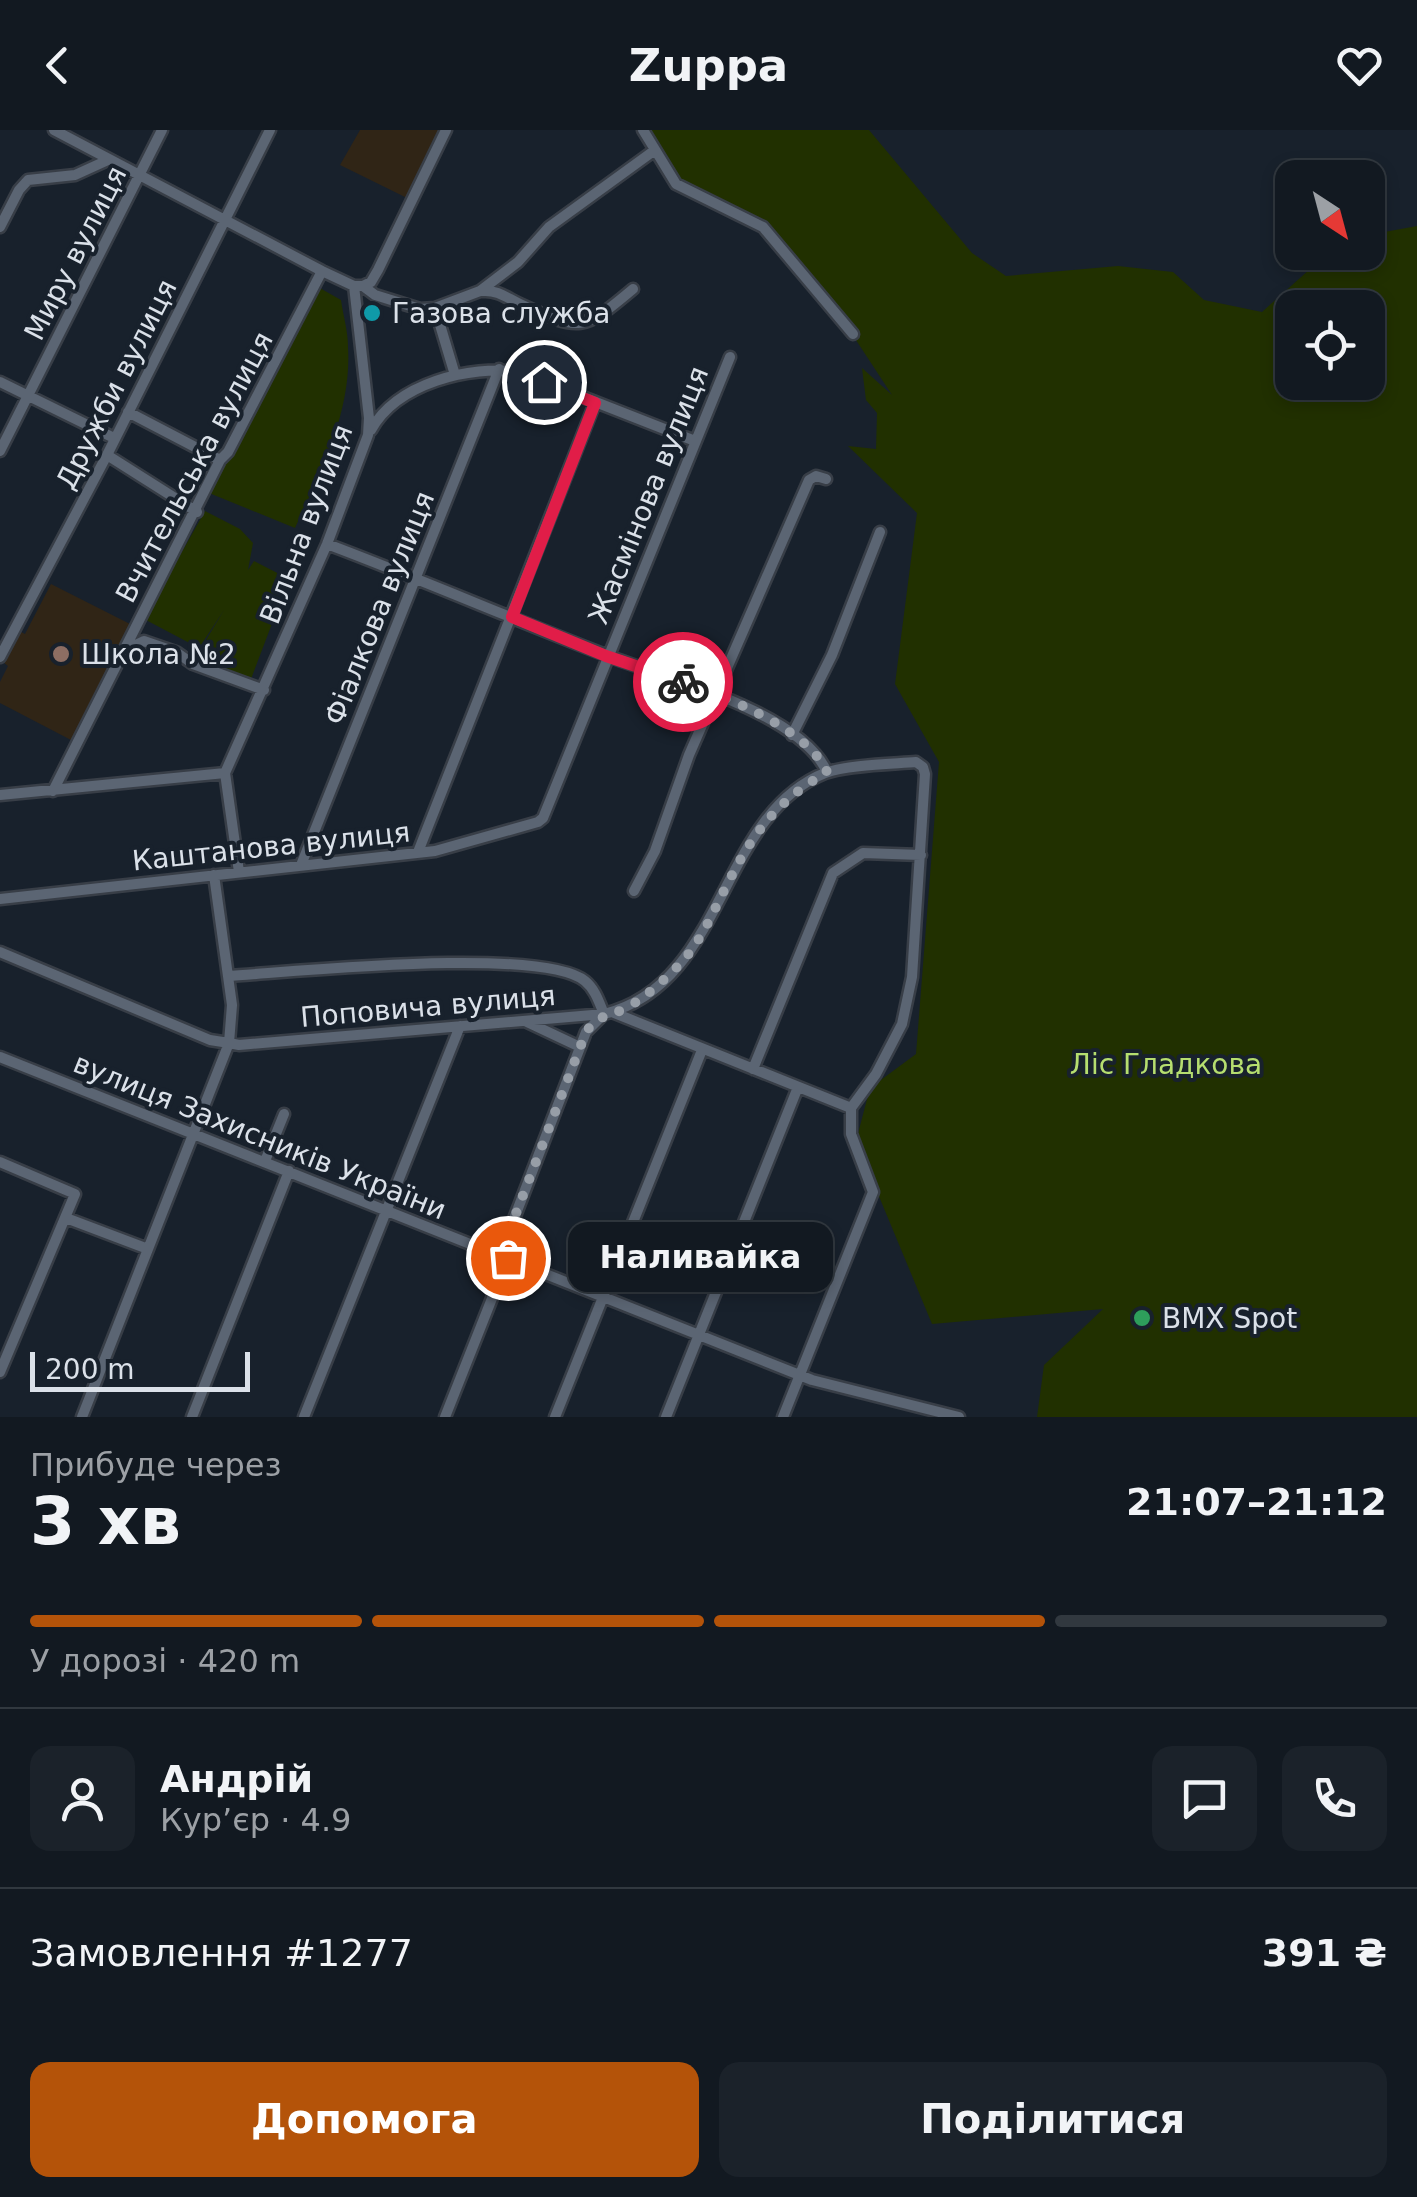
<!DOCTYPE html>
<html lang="uk">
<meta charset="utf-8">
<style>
body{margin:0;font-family:"DejaVu Sans",sans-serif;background:#1b222a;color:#f1f3f6;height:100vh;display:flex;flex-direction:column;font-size:38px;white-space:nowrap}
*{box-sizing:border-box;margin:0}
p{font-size:32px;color:#9ca0a5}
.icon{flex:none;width:55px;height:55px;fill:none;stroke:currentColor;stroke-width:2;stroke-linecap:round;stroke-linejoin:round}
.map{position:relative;height:1287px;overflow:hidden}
.sheet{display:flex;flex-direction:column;background:#121921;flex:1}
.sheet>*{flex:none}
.needle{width:65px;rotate:144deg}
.controls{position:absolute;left:1275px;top:30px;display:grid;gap:20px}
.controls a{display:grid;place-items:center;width:110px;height:110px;border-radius:20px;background:#121921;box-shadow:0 5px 15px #0003,0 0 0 2px #31383f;font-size:50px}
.scale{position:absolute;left:30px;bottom:25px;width:220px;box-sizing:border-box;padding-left:10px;border:5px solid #dbe1e9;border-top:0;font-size:28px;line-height:35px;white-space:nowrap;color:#dbe1e9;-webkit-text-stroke:8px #18212c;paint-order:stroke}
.pin{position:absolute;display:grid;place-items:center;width:85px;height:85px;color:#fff;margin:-42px;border:5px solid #fff;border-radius:50%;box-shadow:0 2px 10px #0007}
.courier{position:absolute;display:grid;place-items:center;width:100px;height:100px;margin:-50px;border:8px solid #e11d48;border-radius:50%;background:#fff;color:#222;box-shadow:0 2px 12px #0007}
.bubble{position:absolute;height:70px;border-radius:20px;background:#121921;box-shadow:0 5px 15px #0003,0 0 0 2px #31383f;font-size:32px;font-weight:700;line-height:70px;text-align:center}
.overview em{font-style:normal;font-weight:700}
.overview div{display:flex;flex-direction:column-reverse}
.overview{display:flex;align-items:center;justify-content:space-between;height:170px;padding:0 30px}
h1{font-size:65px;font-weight:700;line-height:75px}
.bar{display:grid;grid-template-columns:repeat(4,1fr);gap:15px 10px;align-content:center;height:120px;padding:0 30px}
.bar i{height:12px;border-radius:8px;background:#31383f}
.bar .active{background:#b45309}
.bar p{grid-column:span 4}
.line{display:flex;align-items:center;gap:25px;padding:0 30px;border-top:2px solid #31383f}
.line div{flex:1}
.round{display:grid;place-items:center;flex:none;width:105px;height:105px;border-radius:20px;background:#1b222a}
.action{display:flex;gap:20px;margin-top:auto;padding:20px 30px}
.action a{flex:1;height:115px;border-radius:20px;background:#b45309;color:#fff;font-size:40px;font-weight:700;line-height:115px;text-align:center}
.action a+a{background:#1b222a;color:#f1f3f6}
header{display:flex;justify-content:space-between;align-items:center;height:130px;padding:0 30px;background:#121921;font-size:45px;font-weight:700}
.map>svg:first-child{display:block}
.education{fill:#302516}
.green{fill:#213000;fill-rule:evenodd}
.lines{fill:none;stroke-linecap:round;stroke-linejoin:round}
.minor-casing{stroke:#383e47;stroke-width:15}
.minor{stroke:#5b6573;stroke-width:10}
.done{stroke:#979ea7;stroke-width:10;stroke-dasharray:0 18}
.route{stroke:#e11d48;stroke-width:12}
.culture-dot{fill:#0f9aa8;stroke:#18212c;stroke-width:4}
.education-dot{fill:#8d6e63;stroke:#18212c;stroke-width:4}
.leisure-dot{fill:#2e9e5b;stroke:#18212c;stroke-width:4}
.labels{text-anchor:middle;stroke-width:8;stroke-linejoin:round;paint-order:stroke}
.street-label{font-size:28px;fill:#dbe1e9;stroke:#18212c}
.poi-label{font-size:28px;fill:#dbe1e9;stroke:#18212c;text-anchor:start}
.park-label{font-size:28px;fill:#b6de6f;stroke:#18212c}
</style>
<header><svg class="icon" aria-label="back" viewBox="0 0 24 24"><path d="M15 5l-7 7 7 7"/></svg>Zuppa<svg class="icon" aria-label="heart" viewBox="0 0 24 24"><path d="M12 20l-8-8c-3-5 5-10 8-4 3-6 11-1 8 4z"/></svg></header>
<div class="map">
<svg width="1417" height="1287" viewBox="0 0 1417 1287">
<rect width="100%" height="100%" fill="#18212c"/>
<path class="education" d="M360,0H439L407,68L340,35Z
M51,454L130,494L71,610L0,573V552L8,536L3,532L19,501L25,504Z"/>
<path class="green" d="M639,0H869L972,123L1006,146L1118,136L1173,142L1204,170L1262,182L1328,123L1368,122V105L1417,96V1287H1037L1044,1235L1103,1179L932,1194L856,1011L870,958L916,924L939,632L895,554L917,383L848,316L876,319L877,283L866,270L862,238L892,265L852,204L789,129L731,78L677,61ZM1292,178H1368V252H1292Z
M318,157L341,170C343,185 348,201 348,217C352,281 321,341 295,398L209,363Z
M205,381L240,399L253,413L248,440L254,431L289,449L251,549L194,530L224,480L199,518L144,489Z"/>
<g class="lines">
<g class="minor-casing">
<path id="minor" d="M54,0L322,141L354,156H363L375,165L420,179L435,178L480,161L518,132L549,97L655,20
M643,0L676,54L763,97L853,204
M0,97L19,60L28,50L75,45L108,30
M363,156L371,152L378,140L446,0
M483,161C498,160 507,168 520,174C581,202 583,201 633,159
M435,178L455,245
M0,252L114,308
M128,282L220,330
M371,300C397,253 470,235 519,242L695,311
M0,321L162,0
M107,325L197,382
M327,414C420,449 510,488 603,524C663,548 799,580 827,642
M125,520L144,511L176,522L193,534L264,560
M0,527L107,325L270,0
M792,605L832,525L880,402
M53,661L220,330L228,322L322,141
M0,665L225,643
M418,722L595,273
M301,735L499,239
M239,742L225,643L327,414L368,305L369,288L354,156
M634,761L655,721L689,625L809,350L816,346L826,349
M0,769L435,721L538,692L543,688L730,227
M0,822L210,910L229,913L232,875L214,745
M228,846C294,842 541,816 585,851C595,859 599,872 604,884L586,902L500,1125
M612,882L851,978
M527,892L580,917
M0,927L812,1250L959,1287
M753,939L833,743L863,723L921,725
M265,1031L284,984
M0,1032L75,1064L0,1242
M66,1088L148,1119
M82,1287L229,913L239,915L604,884C726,854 718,686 825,643C847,635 892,634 916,632L923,637L925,644L912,847L902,894L876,944L851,978V1004L873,1062L783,1287
M192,1287L289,1041
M304,1287L460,896
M445,1287L508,1128
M555,1287L702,920
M666,1287L798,957"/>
</g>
<use href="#minor" class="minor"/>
</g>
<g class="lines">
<path class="done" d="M508,1128L500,1125L586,902C598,885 607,887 624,879C643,870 664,850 679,835C703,810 714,779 730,749C755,700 779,670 827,642C808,599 726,567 683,552"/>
<path class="route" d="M544,252L595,273L512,487L606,526L683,552"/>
</g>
<circle class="culture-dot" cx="372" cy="183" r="10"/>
<circle class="education-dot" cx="61" cy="524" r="10"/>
<circle class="leisure-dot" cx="1142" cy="1188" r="10"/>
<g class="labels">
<g class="street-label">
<text transform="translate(75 123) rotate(-63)" y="10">Миру вулиця</text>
<text transform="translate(116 254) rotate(-63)" y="10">Дружби вулиця</text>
<text transform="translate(194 337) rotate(-62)" y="10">Вчительська вулиця</text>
<text transform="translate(648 365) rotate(-68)" y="10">Жасмінова вулиця</text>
<text transform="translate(306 394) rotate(-69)" y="10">Вільна вулиця</text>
<text transform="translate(379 478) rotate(-68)" y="10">Фіалкова вулиця</text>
<text transform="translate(271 716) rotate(-6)" y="10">Каштанова вулиця</text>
<text transform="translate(428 876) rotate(-5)" y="10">Поповича вулиця</text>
<text transform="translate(260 1006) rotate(22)" y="10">вулиця Захисників України</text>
</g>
<g class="poi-label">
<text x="392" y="193">Газова служба</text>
<text x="81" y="534">Школа №2</text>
<text x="1162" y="1198">BMX Spot</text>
</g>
<g class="park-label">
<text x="1166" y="944">Ліс Гладкова</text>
</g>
</g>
</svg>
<div class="controls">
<a><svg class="needle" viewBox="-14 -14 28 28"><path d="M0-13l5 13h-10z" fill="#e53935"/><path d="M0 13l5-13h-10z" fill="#9ca0a5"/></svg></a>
<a><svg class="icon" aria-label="locate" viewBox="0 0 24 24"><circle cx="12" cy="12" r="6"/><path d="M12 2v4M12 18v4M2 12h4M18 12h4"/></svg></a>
</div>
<div class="scale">200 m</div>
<div class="pin" style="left:508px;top:1128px;background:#ea580c"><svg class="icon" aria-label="bag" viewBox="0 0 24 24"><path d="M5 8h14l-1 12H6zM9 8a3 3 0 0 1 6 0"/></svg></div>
<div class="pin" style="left:544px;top:252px;background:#1f2937"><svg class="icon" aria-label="home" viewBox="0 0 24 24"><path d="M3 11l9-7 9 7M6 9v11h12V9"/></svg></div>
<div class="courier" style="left:683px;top:552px"><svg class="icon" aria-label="bike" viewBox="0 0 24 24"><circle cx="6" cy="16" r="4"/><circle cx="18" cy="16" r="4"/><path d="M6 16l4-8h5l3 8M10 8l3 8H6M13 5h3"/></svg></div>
<div class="bubble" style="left:568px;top:1092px;width:265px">Наливайка</div>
</div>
<section class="sheet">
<div class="overview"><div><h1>3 хв</h1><p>Прибуде через</p></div><em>21:07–21:12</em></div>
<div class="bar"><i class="active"></i><i class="active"></i><i class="active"></i><i></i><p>У дорозі · 420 m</p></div>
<div class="line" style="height:180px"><a class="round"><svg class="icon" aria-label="person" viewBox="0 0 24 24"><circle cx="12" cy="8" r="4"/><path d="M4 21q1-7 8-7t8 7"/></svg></a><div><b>Андрій</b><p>Кур’єр · 4.9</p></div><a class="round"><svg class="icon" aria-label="chat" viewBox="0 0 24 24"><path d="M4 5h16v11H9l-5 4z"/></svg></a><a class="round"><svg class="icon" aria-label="phone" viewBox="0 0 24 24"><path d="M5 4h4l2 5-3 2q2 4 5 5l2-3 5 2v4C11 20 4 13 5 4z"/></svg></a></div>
<div class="line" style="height:130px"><div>Замовлення #1277</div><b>391 ₴</b></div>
<div class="action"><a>Допомога</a><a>Поділитися</a></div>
</section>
